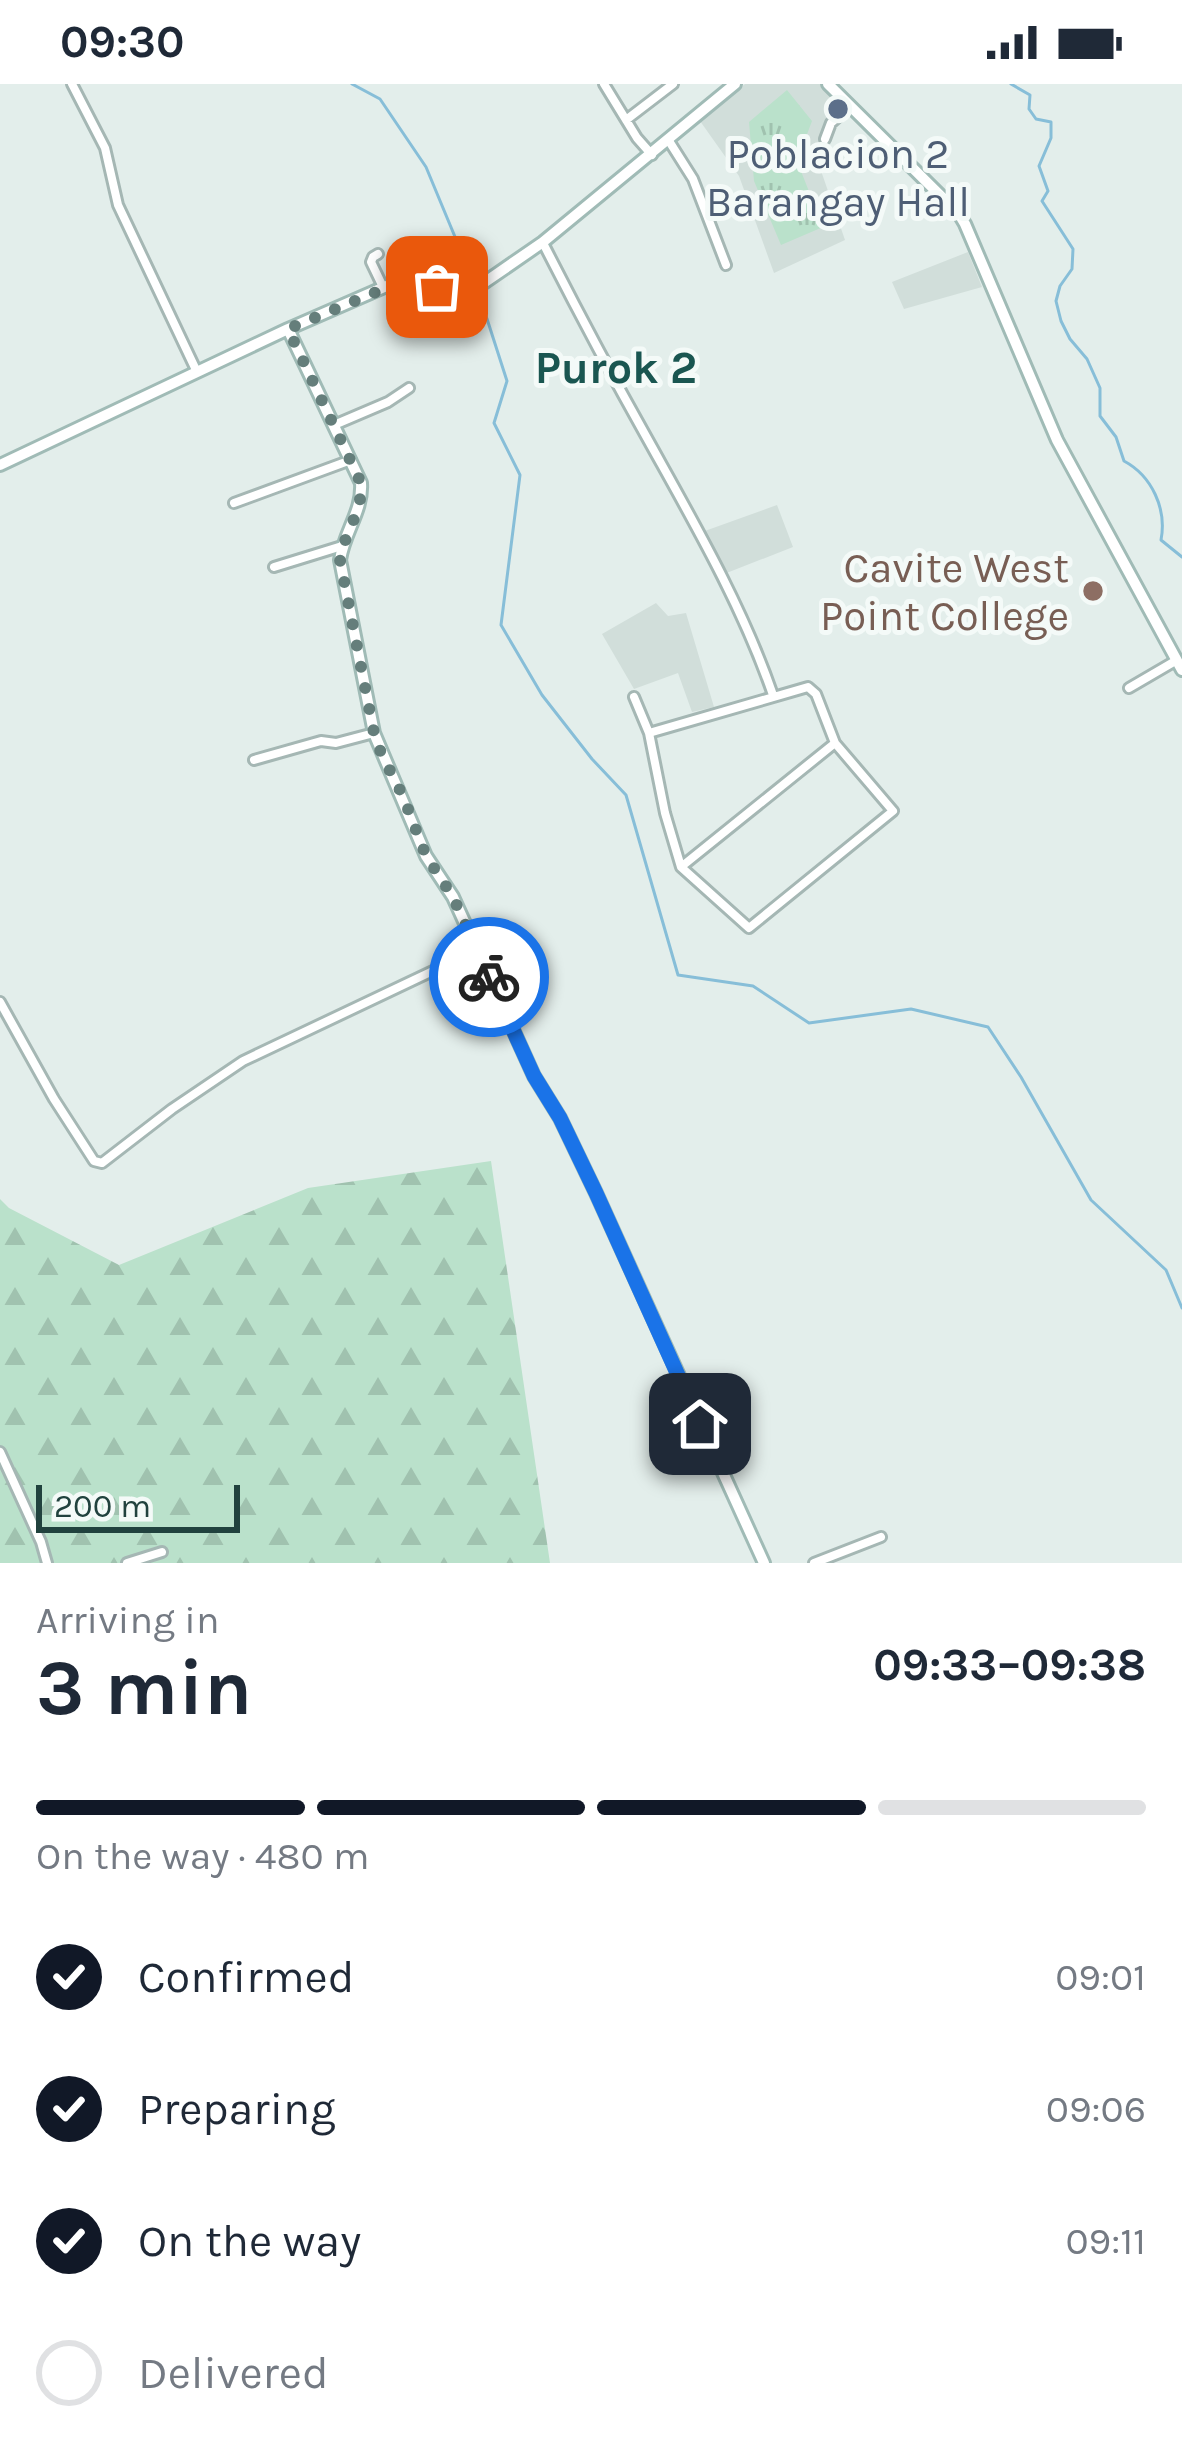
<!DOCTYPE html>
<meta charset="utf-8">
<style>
body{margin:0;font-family:Karla,sans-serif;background:#f6f6f7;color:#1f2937;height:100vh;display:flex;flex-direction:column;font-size:45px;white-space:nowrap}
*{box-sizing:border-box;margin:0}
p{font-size:39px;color:#747a83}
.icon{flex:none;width:66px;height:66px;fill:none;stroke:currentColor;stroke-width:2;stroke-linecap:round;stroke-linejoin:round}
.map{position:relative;height:1479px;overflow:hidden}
.drawer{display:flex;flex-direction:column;background:#fff;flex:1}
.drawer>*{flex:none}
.scale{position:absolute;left:36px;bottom:30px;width:204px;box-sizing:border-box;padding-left:12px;border:6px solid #21423e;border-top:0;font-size:33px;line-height:42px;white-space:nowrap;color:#21423e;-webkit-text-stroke:9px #f4faf8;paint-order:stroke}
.pin{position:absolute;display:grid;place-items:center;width:102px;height:102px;color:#fff;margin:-51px;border-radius:24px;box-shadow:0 6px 18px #0006}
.courier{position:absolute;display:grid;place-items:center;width:120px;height:120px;margin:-60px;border:9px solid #1a73e8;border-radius:50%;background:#fff;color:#222;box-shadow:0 3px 15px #0007}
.headline em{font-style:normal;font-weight:700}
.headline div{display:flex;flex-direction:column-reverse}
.headline{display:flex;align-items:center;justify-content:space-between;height:204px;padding:0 36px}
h1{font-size:78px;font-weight:700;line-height:90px}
.bar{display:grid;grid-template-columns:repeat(4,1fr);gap:18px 12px;align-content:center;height:144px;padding:0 36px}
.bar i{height:15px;border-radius:9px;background:#e0e1e3}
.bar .on{background:#111827}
.bar p{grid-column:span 4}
ol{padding:0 36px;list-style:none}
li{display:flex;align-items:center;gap:36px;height:132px}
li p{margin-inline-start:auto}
li .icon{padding:12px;border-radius:50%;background:#111827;color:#fff;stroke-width:4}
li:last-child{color:#747a83}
li i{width:66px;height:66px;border:6px solid #e0e1e3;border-radius:50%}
.status{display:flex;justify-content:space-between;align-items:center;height:84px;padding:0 60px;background:#fff;direction:ltr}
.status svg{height:33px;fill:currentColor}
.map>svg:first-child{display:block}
.built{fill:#d1deda}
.grass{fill:url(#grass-tufts)}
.forest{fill:url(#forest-firs)}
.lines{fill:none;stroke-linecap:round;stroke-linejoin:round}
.stream{stroke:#87bed8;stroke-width:3}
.street-casing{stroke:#a5b7b4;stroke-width:14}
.secondary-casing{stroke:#a0bbb6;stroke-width:16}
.street{stroke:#fff;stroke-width:8}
.secondary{stroke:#fff;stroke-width:10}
.done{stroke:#657e7b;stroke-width:12;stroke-dasharray:0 21.6}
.route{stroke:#1a73e8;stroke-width:15}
.service-dot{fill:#5c6f8a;stroke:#f4faf8;stroke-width:4.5}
.education-dot{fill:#8d6e63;stroke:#f4faf8;stroke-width:4.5}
.labels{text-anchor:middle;stroke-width:10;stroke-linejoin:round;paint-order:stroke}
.service-label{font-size:42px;fill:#4e5e75;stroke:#f4faf8}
.education-label{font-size:42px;fill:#785e54;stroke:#f4faf8;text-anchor:end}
.neighbourhood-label{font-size:45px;font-weight:bold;fill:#1a5651;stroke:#f4faf8}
</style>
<div class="status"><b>09:30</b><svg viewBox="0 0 49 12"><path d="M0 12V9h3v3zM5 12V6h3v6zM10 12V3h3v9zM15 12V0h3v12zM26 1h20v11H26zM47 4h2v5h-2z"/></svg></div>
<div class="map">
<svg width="1182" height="1479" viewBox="0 0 1182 1479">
<defs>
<pattern id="grass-tufts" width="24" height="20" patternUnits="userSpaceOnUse" patternTransform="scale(3)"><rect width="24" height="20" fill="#bae1cb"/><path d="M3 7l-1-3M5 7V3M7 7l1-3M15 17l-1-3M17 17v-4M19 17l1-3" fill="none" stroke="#a0c2af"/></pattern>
<pattern id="forest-firs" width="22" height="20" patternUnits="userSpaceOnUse" patternTransform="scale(3)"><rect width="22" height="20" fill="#bae1cb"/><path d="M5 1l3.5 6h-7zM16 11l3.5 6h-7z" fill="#a0c2af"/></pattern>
</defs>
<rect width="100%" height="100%" fill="#e3eeeb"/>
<path class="built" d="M745,0H820L834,15L829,23L835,32L824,47L819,81L845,156L774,189L739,92L700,37Z
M968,168L982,203L904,225L892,198Z
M777,421L793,463L724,490L702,448Z
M656,519L668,532L686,529L714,623L692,628L678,589L634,605L602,550Z"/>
<path class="grass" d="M787,6L812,37L797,77L823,143L781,161L754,97L749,38Z"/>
<path class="forest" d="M491,1077L550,1479H0V1115L9,1124L119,1181L308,1104Z"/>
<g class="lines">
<path class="stream" d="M352,0L380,15L426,83L475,201
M1011,0L1030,11L1029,25L1036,35L1051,38V54L1039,82L1048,107L1042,117L1073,165L1072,185L1060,202L1056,217L1061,237L1070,255L1087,275L1100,304V332L1116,353L1124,377C1152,392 1167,425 1161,456L1182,473
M479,210L507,297L494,339L520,391L501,541L542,611L592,675L626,711L678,891L753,902L809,939L911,925L988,943L1021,993L1091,1116L1166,1186L1182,1224"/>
<g class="street-casing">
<path id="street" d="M72,0L105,64L118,121L197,288
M604,0L637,54L652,71
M626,36L673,0
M825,55L831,39L850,22
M669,57L693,95L726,181
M543,159C576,224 611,290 647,354C693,437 742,521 773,611
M378,170L373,173L371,178L383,203
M334,341L388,318L409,304
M234,419L351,376
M274,483L342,462
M1129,604L1177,576
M634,613L649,649L665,729L681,783L749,844L893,727L835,659L816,610L808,603L649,649
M254,676L321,657L336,659L374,649
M681,783L835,659
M0,918L54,1015L94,1077L102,1079L172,1025L243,977L477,866
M0,1368L41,1458L47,1479
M127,1479L162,1468
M814,1479L881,1453"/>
</g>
<g class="secondary-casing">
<path id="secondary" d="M828,0L959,130L965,140L1057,356L1182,586
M288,245L361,399C363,427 344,448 340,476L374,649L426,772L453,813L534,992L560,1034L596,1109L764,1479
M0,381L288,245L389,201L410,197L463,209L475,205L543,158L735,0"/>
</g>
<use href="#street" class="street"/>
<use href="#secondary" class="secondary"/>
</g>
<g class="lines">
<path class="done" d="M437,203L400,198L288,245L361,399C363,428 344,448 340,476L374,649L381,669L403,712L426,772L453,813L489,893"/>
<path class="route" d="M489,893L534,992L560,1034L596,1109L700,1340"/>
</g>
<circle class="service-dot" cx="838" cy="25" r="12"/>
<circle class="education-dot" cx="1093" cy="507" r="12"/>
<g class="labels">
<g class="service-label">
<text x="838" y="84">Poblacion 2<tspan x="838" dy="48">Barangay Hall</tspan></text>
</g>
<g class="education-label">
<text x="1069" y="498">Cavite West<tspan x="1069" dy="48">Point College</tspan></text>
</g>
<g class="neighbourhood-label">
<text x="616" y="299">Purok 2</text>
</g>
</g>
</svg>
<div class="scale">200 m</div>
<div class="pin" style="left:437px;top:203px;background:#ea580c"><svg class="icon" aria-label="bag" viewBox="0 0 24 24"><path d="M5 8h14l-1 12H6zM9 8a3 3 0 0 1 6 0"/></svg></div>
<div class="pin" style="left:700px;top:1340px;background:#1f2937"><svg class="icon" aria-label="home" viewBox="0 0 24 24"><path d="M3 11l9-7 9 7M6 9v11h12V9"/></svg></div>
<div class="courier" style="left:489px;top:893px"><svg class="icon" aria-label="bike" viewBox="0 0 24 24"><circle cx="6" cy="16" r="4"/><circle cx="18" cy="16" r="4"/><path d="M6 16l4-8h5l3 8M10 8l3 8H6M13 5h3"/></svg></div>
</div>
<section class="drawer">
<div class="headline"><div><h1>3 min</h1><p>Arriving in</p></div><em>09:33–09:38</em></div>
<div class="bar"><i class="on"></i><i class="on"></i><i class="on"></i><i></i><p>On the way · 480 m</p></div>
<ol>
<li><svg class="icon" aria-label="check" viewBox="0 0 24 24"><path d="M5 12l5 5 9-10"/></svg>Confirmed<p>09:01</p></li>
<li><svg class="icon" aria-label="check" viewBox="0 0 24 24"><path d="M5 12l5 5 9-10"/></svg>Preparing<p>09:06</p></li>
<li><svg class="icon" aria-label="check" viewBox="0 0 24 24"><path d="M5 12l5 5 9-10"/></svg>On the way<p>09:11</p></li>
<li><i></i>Delivered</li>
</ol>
</section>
